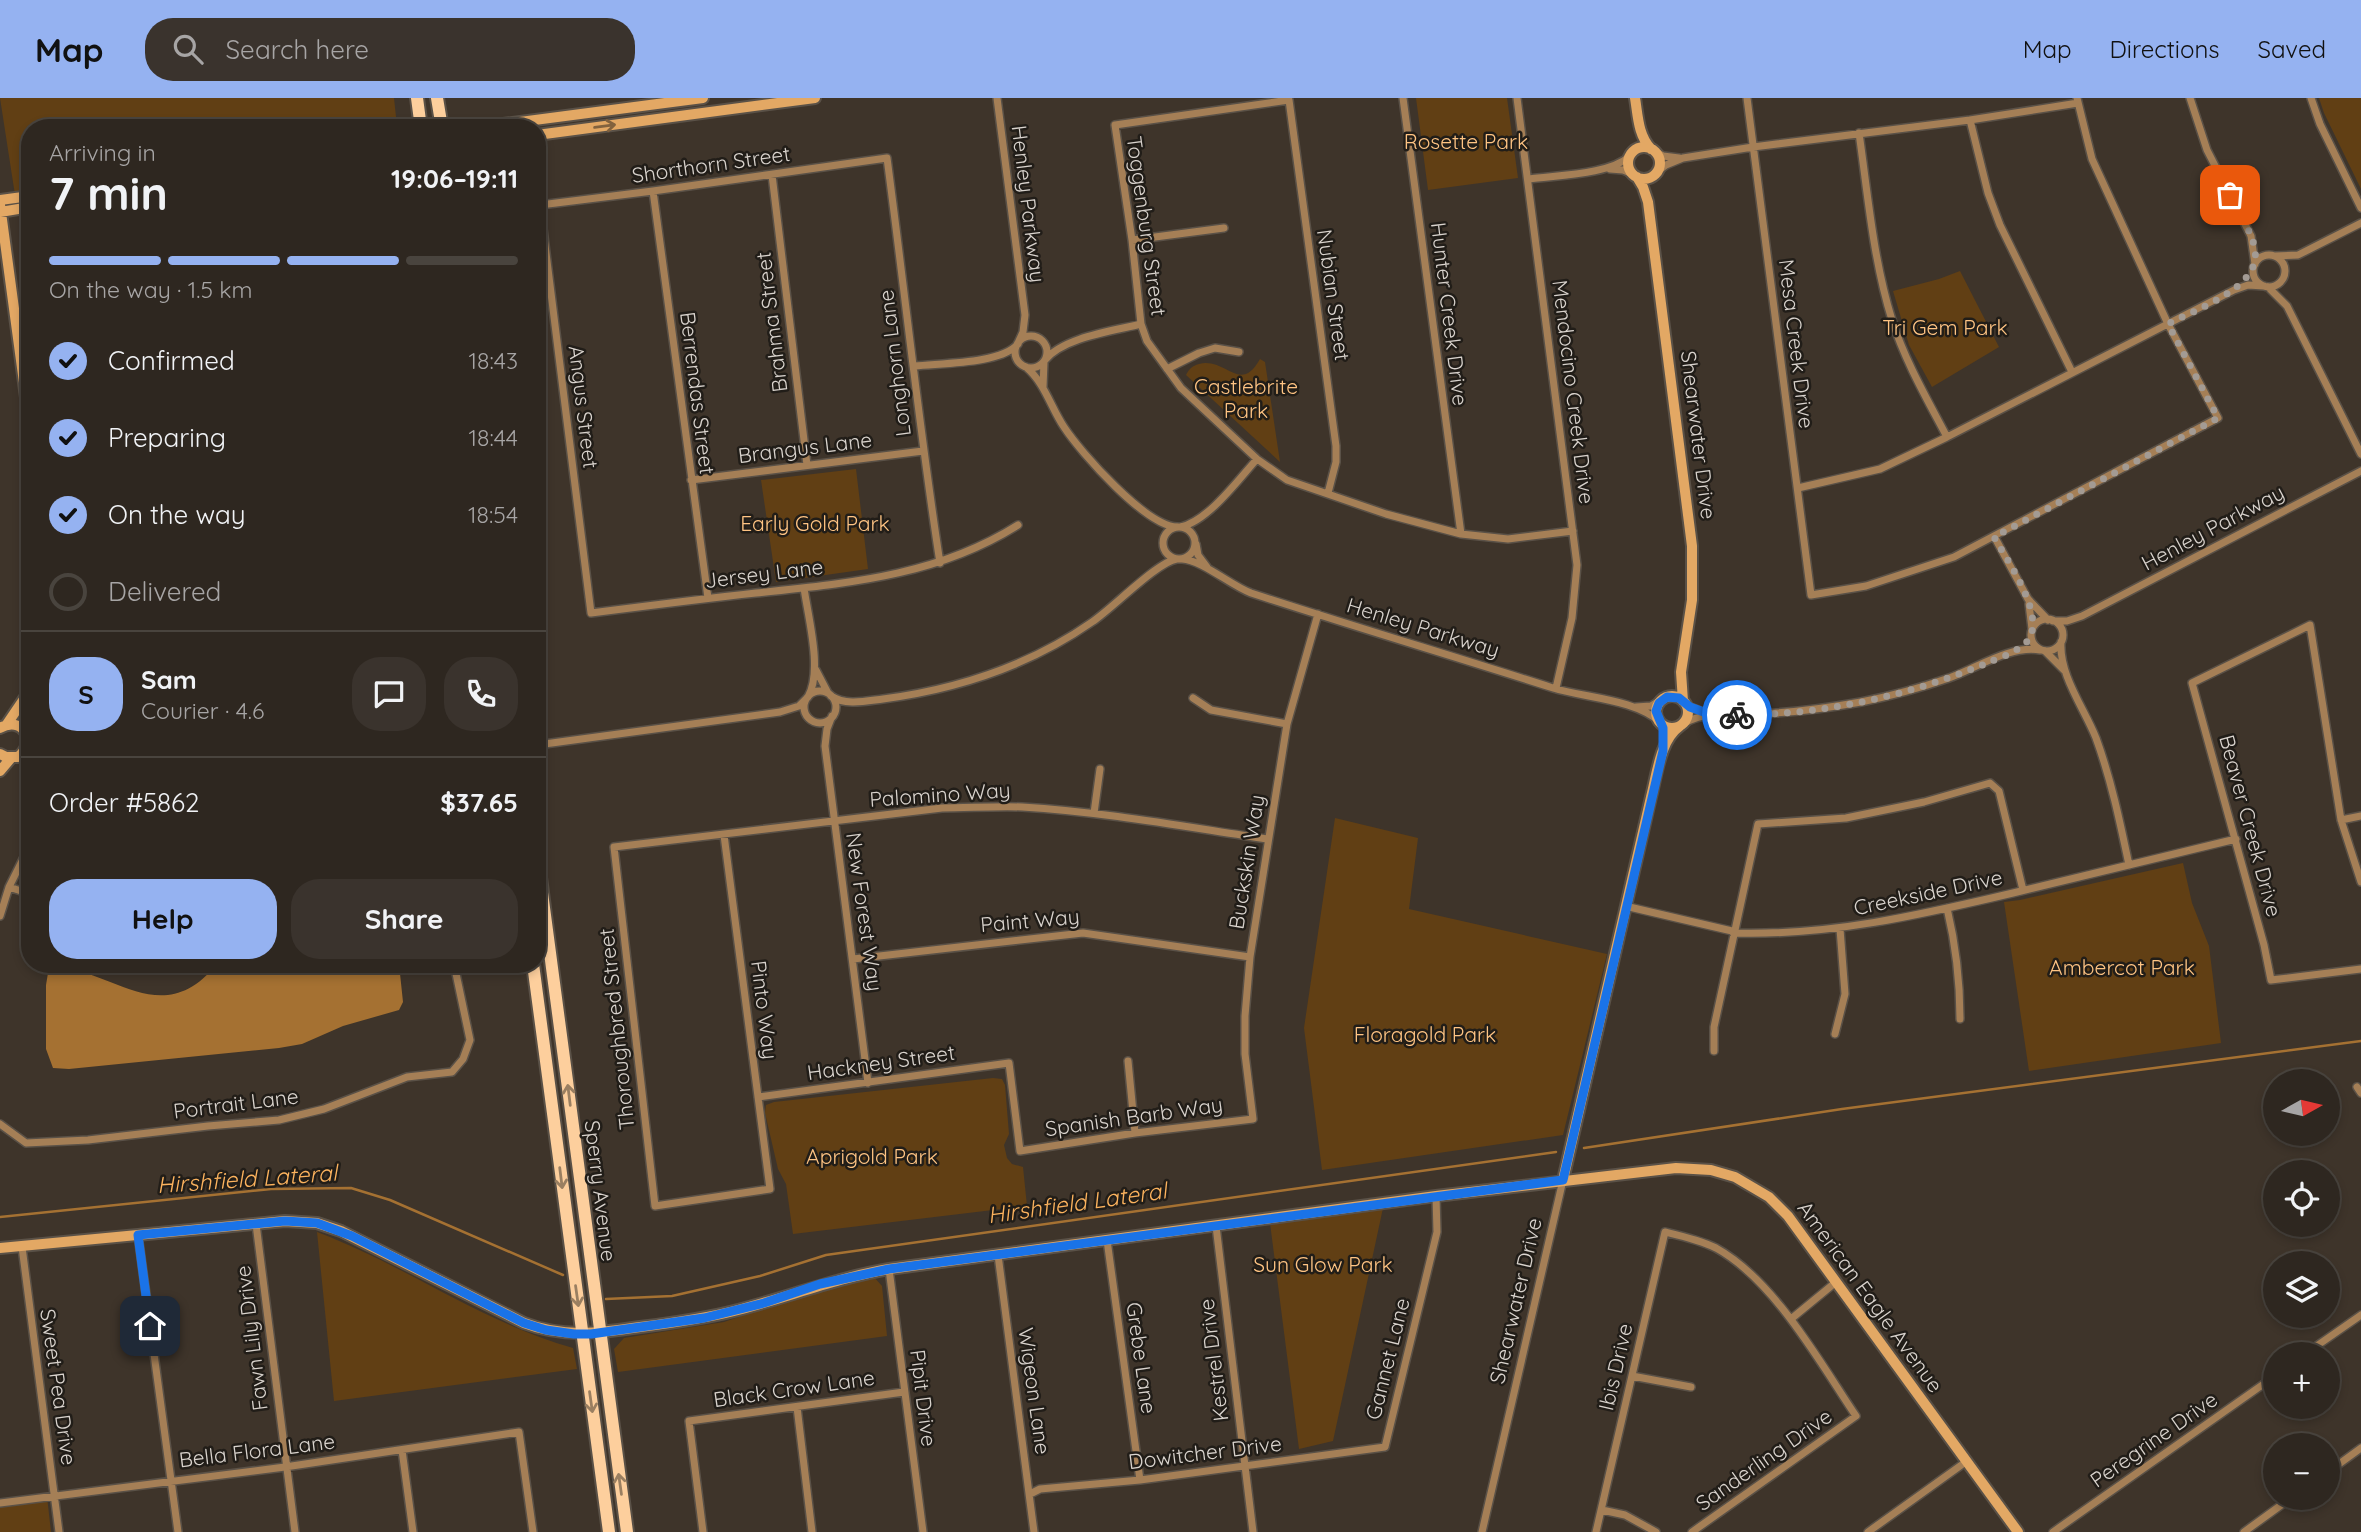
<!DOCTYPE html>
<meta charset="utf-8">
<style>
body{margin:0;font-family:Quicksand,sans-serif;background:#3a332d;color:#f1f3f6;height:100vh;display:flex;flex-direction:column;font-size:26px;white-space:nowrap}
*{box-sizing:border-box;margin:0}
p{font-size:23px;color:#a7a5a5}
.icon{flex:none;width:38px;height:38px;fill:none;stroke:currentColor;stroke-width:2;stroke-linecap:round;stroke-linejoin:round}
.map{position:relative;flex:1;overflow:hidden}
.panel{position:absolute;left:21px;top:21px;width:525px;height:854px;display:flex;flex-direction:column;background:#2e2720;border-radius:28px;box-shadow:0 4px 10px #0003,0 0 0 2px #49443e}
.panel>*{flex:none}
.needle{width:46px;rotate:82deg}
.tools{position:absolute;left:2263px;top:971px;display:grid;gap:14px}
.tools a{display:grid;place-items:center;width:77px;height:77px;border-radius:50%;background:#2e2720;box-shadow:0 4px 10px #0003,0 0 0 2px #49443e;font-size:35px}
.pin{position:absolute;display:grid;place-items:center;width:60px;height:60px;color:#fff;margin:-30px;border-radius:14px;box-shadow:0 4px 10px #0006}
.courier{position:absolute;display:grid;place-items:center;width:70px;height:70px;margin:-35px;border:5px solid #1a73e8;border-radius:50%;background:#fff;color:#222;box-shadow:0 2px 9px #0007}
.headline em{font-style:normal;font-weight:700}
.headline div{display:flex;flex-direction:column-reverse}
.headline{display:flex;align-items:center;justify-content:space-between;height:119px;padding:0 28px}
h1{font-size:46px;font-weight:700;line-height:52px}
.bar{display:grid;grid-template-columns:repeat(4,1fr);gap:10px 7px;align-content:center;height:84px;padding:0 28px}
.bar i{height:9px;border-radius:5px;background:#49443e}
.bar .selected{background:#95b2f1}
.bar p{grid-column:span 4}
.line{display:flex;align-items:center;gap:18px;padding:0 28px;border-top:2px solid #49443e}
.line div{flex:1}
.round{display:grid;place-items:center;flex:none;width:74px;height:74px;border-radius:28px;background:#3a332d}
ol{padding:0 28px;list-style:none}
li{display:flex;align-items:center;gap:21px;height:77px}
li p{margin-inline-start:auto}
li .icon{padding:7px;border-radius:50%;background:#95b2f1;color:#111;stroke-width:4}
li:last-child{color:#a7a5a5}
li i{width:38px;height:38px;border:4px solid #49443e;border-radius:50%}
.action{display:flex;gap:14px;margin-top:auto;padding:14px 28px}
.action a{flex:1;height:80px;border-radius:28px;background:#95b2f1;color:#111;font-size:28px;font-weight:700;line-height:80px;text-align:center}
.action a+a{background:#3a332d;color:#f1f3f6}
header{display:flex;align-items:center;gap:42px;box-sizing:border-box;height:98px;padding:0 35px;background:#95b2f1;color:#111}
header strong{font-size:33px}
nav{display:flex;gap:38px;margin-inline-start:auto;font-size:24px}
.search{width:490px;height:63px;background:#3a332d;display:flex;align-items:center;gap:18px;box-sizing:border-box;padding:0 24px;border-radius:28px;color:#a7a5a5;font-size:26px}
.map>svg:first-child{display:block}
.green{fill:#613f14}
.water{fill:#a57132}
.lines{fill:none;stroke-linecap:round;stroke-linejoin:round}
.stream{stroke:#a57132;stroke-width:2.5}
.street-casing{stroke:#5a5147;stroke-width:10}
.secondary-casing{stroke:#5a5147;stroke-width:14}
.primary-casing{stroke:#5a5147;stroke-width:16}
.street{stroke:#a57f56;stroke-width:7}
.secondary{stroke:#e3a864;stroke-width:10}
.primary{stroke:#fdcf9d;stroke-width:12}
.oneway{stroke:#82623e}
.oneway2{stroke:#9a7f61}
.done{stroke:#a39b94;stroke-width:7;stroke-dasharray:0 12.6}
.route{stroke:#1a73e8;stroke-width:9}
.labels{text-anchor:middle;stroke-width:5;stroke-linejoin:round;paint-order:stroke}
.park-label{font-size:21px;fill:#ffc483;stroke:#211d18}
.street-label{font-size:21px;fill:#d9d3cd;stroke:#211d18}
.water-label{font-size:23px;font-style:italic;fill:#fcb35e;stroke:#211d18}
</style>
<header>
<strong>Map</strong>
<div class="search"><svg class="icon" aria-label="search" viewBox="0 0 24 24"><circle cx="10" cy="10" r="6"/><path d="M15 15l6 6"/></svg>Search here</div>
<nav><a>Map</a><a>Directions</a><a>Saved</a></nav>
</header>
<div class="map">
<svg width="2361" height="1434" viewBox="0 0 2361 1434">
<rect width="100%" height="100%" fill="#3e342a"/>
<path class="green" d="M0,0H394L397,28L387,30H30V94L15,97Z
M1416,0H1507L1518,80L1428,92Z
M2319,0H2361V91L2324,15Z
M1960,173L1999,249L1932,289L1909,247L1893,193L1939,181Z
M1260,261L1265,264L1280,364L1186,277C1189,271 1192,268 1199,266C1226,259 1240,297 1260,261Z
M856,371L868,471L776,484L761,382Z
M1335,720L1418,740L1409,811L1607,856L1563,1037L1322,1072L1304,930Z
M2183,765L2192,805L2209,848L2221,945L2029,973L2004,804L2020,802Z
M993,980L1002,981L1005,987L1009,1036L1004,1047L1007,1060L1012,1066L1023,1069L1027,1108L793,1136L786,1086L778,1071L765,1015L766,1007L774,1004Z
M1383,1110L1333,1343L1299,1351L1270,1125Z
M317,1134C405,1167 483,1225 573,1250L577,1271L334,1303Z
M873,1178L882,1188L887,1238L618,1274L614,1251L624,1240L724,1224L809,1195Z
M47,1398L51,1434H0V1404Z"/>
<path class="water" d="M217,866H399L403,904L399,912L343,928L302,946L279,950L69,971L53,970L46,951V887L48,875L55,868C116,874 163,932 217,866Z"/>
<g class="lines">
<path class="stream" d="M1584,1050L1842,1011L2361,943
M0,1119L271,1091L351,1090L390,1102L563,1177
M606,1201L672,1198L760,1178L826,1157L1556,1054"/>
<g class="street-casing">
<path id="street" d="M997,0L1025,217L1023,234L1018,245
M1403,0L1461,436
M1517,0L1577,467L1572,520L1556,590
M1747,0L1811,497L1866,488L1954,459L2218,320L2168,226L2092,61L2077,0
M2190,0L2207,52L2251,138L2255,166
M2311,0L2320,26L2361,110
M1970,22L1988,95L2000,127L2072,274
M1859,35C1868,97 1873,161 1892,222C1905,263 1927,301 1947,339
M1655,54L1663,58L1679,60
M1610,71L1623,72L1633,76
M1658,73L1666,67L1683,60L1753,49L1970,22L2078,5
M772,77L807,367
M1529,81C1557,77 1609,77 1630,58
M653,93L708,500
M1132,142L1224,130
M2253 173a16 16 0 1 1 32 0a16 16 0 1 1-32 0Z
M2275,158L2298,157L2361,125
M2268,189L2287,208L2361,356
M1015 254a16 16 0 1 1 32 0a16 16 0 1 1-32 0Z
M1045,262C1064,239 1113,233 1141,226
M915,268C941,265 1001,266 1018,246
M1026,269C1045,285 1051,310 1064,329C1081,355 1146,428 1177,429
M1167,271L1199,255L1215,250L1239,254
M1043,289L1044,264
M691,382L923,353
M1798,390L1880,371L1947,339L2234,192L2248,187L2264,188
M1328,395L1336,364V348L1289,2L1115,27L1132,142L1141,226L1147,243L1181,290L1257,361L1287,382L1386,416L1461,436L1508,441L1573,433
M1181,429C1209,422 1238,382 1257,361
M1163 445a16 16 0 1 1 32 0a16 16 0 1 1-32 0Z
M1994,438L2028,501L2048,522
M1196,446L1198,457L1207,469
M1182,461C1202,462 1230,487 1251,495C1352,528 1453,558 1553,590C1585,600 1635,601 1660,624
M940,465C919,330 905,195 887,60L653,93L540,107L591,515C646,508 701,501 756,495C849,485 937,478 1018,427
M804,490C808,519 823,573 808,599
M2029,506L2032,531
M2031 537a16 16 0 1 1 32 0a16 16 0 1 1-32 0Z
M2053,523H2067L2082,518L2361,373
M2061,544C2059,577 2084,610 2096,640C2111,681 2120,724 2129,767
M2045,553L2064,572
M816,572L828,595
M804 609a16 16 0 1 1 32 0a16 16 0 1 1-32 0Z
M831,598C846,608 866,603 883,601C958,591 1029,568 1092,524C1113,510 1157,464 1177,461
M1193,600L1211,612L1287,626
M1684,604L1690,609L1711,617
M1636,609L1651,608L1661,602
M832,618L827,631L825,648L868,985
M1681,627C1707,610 1746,617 1776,615C1805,613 1833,609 1861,604C1891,598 1920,590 1949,580C1977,570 2010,547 2040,552
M537,647L780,614L799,608L806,601
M18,659L30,665
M1094,715L1100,671
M2341,722L2361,718
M724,737L770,1091L655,1108L614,749L942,710C968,710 996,708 1022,709C1105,714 1186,729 1267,741
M2361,784L2341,722L2310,527L2192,585L2264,847L2271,882L2361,871
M9,789L30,796
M1625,808L1732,833L1733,835C1830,838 1920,817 2013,795C2087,777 2162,759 2236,741
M1947,810C1956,848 1960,883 1960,921
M0,818L9,789L30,747
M853,861L1083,835L1250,859
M1835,936L1845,896L1840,831
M1714,953V929L1758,726L1846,720L1924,704L1990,685L1999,693L2023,792
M1128,963L1135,1035
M2357,989L2361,995
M758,999L1009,965L1020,1053L1135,1035L1253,1021L1245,956V918L1250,859L1287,626L1318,516
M0,1026L26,1045L88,1042L208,1028L279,1022L324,1011L407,979L452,974L463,961L470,942L454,866
M256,1126L295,1434
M1216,1128L1253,1434
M138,1137L178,1434
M1107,1142L1140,1382
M22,1149L59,1434
M998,1157L1034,1434
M889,1171L923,1434
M1791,1221L1836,1184
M2305,1256L2361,1217
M1632,1278L1691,1289
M797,1309L812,1434
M402,1352L413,1434
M2328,1374L2361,1350
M1030,1396L1040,1391L1140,1382L1385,1349L1437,1134L1436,1098
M0,1405L285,1369L519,1334L533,1434
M1602,1412L1625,1417L1656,1434
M703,1434L689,1323L904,1294
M1482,1434L1563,1082
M1596,1434L1665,1134C1682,1138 1700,1142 1716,1150C1774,1182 1819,1263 1856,1318L1692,1434
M1868,1434L1967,1363
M2053,1434L2275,1278
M2244,1434L2291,1400"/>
</g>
<g class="secondary-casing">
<path id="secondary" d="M1635,0C1638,18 1638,37 1651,51
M473,30L703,0
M537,37L815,0
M1628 65a16 16 0 1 1 32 0a16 16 0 1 1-32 0Z
M1637,79L1643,89L1648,104L1692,448V502L1681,574L1683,603
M0,102L30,98
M0,107L30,329
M0,114L30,109
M1656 614a16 16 0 1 1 32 0a16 16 0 1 1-32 0Z
M7,626L26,598
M0,630C22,617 38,643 18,659H6L0,656
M23,631L30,587
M0,673L11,660
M1563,1082L1651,699C1657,676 1660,642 1680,628
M0,1150L285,1123L317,1125L341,1133L524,1225C563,1240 600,1235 640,1229C672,1225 703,1221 734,1213C786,1200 836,1180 889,1171L1436,1098L1676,1070L1711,1072L1735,1079L1769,1099L1788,1118L2018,1434"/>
</g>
<g class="primary-casing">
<path id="primary" d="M417,0L421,30
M437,0L442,30
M537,757L627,1434
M533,866L609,1434"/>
</g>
<use href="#street" class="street"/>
<use href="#secondary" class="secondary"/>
<use href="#primary" class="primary"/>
</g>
<defs><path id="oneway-shaft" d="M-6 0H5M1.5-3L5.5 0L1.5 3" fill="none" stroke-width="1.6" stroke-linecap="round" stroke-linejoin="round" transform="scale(1.75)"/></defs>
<use class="oneway" href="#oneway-shaft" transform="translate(605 28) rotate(-8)"/>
<g class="oneway2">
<use href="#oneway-shaft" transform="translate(569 997) rotate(-97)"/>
<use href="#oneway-shaft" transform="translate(561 1080) rotate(83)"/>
<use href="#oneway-shaft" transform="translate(577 1198) rotate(82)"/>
<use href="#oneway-shaft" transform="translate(591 1304) rotate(82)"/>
<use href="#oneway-shaft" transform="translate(620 1386) rotate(-98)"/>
</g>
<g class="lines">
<path class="done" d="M1737,617C1823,617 1908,598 1987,565C2001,559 2025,552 2031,537C2041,510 2007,462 1994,439L2218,320L2168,226C2196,211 2261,190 2255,152C2252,133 2238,114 2230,97"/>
<path class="route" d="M150,1228L138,1137L285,1123L317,1125L352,1138L524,1225L546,1232L574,1236H591L704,1220L764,1205L820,1186L889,1171L1563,1082L1663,653V630L1656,613L1659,605L1667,599L1679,600L1690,609L1712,617H1737"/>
</g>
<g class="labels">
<g class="park-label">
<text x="1466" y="51">Rosette Park</text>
<text x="1945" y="237">Tri Gem Park</text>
<text x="1246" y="296">Castlebrite<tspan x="1246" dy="24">Park</tspan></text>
<text x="815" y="433">Early Gold Park</text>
<text x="2122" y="877">Ambercot Park</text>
<text x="1425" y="944">Floragold Park</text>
<text x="872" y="1066">Aprigold Park</text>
<text x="1323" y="1174">Sun Glow Park</text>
</g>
<g class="street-label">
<text transform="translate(711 67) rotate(-8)" y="7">Shorthorn Street</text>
<text transform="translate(1028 106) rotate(83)" y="7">Henley Parkway</text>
<text transform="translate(1146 128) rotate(82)" y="7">Toggenburg Street</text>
<text transform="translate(1333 197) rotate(82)" y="7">Nubian Street</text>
<text transform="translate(1449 216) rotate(83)" y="7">Hunter Creek Drive</text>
<text transform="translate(772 224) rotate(-97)" y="7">Brahma Street</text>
<text transform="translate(1796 246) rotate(83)" y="7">Mesa Creek Drive</text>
<text transform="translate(895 265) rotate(-97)" y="7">Longhorn Lane</text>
<text transform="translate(1573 294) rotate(83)" y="7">Mendocino Creek Drive</text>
<text transform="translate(697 295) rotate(83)" y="7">Berrendas Street</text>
<text transform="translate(583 309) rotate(83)" y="7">Angus Street</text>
<text transform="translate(1698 337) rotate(83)" y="7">Shearwater Drive</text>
<text transform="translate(805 350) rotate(-7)" y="7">Brangus Lane</text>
<text transform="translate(2213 430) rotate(-28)" y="7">Henley Parkway</text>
<text transform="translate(764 476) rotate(-7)" y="7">Jersey Lane</text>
<text transform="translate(1423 530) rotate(17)" y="7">Henley Parkway</text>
<text transform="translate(940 697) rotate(-4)" y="7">Palomino Way</text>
<text transform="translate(2250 728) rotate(75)" y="7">Beaver Creek Drive</text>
<text transform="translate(1247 764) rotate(-81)" y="7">Buckskin Way</text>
<text transform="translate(1928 795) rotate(-12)" y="7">Creekside Drive</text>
<text transform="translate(864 814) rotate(82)" y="7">New Forest Way</text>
<text transform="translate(1030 823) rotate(-5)" y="7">Paint Way</text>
<text transform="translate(764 912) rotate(83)" y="7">Pinto Way</text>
<text transform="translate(617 931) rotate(-96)" y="7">Thoroughbred Street</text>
<text transform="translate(881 965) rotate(-8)" y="7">Hackney Street</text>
<text transform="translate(236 1006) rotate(-7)" y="7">Portrait Lane</text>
<text transform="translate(1134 1019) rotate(-8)" y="7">Spanish Barb Way</text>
<text transform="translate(600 1093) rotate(83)" y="7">Sperry Avenue</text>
<text transform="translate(1870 1199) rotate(54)" y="7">American Eagle Avenue</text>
<text transform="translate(1516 1203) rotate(-77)" y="7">Shearwater Drive</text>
<text transform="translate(252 1240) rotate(-97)" y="7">Fawn Lily Drive</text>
<text transform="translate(1141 1260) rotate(82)" y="7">Grebe Lane</text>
<text transform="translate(1388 1261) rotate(-76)" y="7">Gannet Lane</text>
<text transform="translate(1214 1262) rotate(-97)" y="7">Kestrel Drive</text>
<text transform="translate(1616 1269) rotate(-77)" y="7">Ibis Drive</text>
<text transform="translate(58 1289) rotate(82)" y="7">Sweet Pea Drive</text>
<text transform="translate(794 1291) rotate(-8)" y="7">Black Crow Lane</text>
<text transform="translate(1034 1293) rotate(82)" y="7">Wigeon Lane</text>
<text transform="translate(923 1300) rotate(83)" y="7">Pipit Drive</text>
<text transform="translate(2154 1342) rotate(-35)" y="7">Peregrine Drive</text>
<text transform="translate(257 1353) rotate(-7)" y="7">Bella Flora Lane</text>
<text transform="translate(1205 1355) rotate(-7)" y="7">Dowitcher Drive</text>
<text transform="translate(1764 1362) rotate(-35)" y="7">Sanderling Drive</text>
</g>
<g class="water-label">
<text transform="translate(247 1081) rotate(-4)" y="8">Hirshfield Lateral</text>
<text transform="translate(1077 1105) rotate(-8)" y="8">Hirshfield Lateral</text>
</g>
</g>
</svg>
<div class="tools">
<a><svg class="needle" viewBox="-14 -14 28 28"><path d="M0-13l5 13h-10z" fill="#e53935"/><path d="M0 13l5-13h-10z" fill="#a7a5a5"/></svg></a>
<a><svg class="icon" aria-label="locate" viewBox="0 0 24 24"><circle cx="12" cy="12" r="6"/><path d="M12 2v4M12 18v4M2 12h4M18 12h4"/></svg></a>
<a><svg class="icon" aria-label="layers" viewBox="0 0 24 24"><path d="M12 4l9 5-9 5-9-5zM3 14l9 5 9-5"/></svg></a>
<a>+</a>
<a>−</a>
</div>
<div class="pin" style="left:2230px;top:97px;background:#ea580c"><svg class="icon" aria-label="bag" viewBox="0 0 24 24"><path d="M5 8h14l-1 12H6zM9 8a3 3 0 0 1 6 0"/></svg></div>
<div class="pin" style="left:150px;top:1228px;background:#1f2937"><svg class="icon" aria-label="home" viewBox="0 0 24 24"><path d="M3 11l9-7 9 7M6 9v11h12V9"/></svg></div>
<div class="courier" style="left:1737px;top:617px"><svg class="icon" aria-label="bike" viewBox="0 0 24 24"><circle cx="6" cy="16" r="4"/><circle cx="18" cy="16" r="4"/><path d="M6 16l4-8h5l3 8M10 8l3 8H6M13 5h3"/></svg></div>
<section class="panel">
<div class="headline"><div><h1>7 min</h1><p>Arriving in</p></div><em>19:06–19:11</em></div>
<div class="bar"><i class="selected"></i><i class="selected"></i><i class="selected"></i><i></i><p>On the way · 1.5 km</p></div>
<ol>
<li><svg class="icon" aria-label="check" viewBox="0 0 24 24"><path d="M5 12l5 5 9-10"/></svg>Confirmed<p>18:43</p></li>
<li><svg class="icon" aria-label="check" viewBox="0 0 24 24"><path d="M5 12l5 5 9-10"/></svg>Preparing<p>18:44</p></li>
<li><svg class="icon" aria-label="check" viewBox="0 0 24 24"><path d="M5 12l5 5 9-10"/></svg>On the way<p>18:54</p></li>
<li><i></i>Delivered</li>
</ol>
<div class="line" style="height:126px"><b class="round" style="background:#95b2f1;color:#111">S</b><div><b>Sam</b><p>Courier · 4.6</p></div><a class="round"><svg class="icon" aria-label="chat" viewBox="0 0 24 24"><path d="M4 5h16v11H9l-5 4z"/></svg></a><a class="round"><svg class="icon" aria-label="phone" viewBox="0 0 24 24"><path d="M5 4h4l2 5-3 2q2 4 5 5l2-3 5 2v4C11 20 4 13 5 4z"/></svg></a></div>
<div class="line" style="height:91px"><div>Order #5862</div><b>$37.65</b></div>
<div class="action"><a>Help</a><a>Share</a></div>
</section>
</div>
